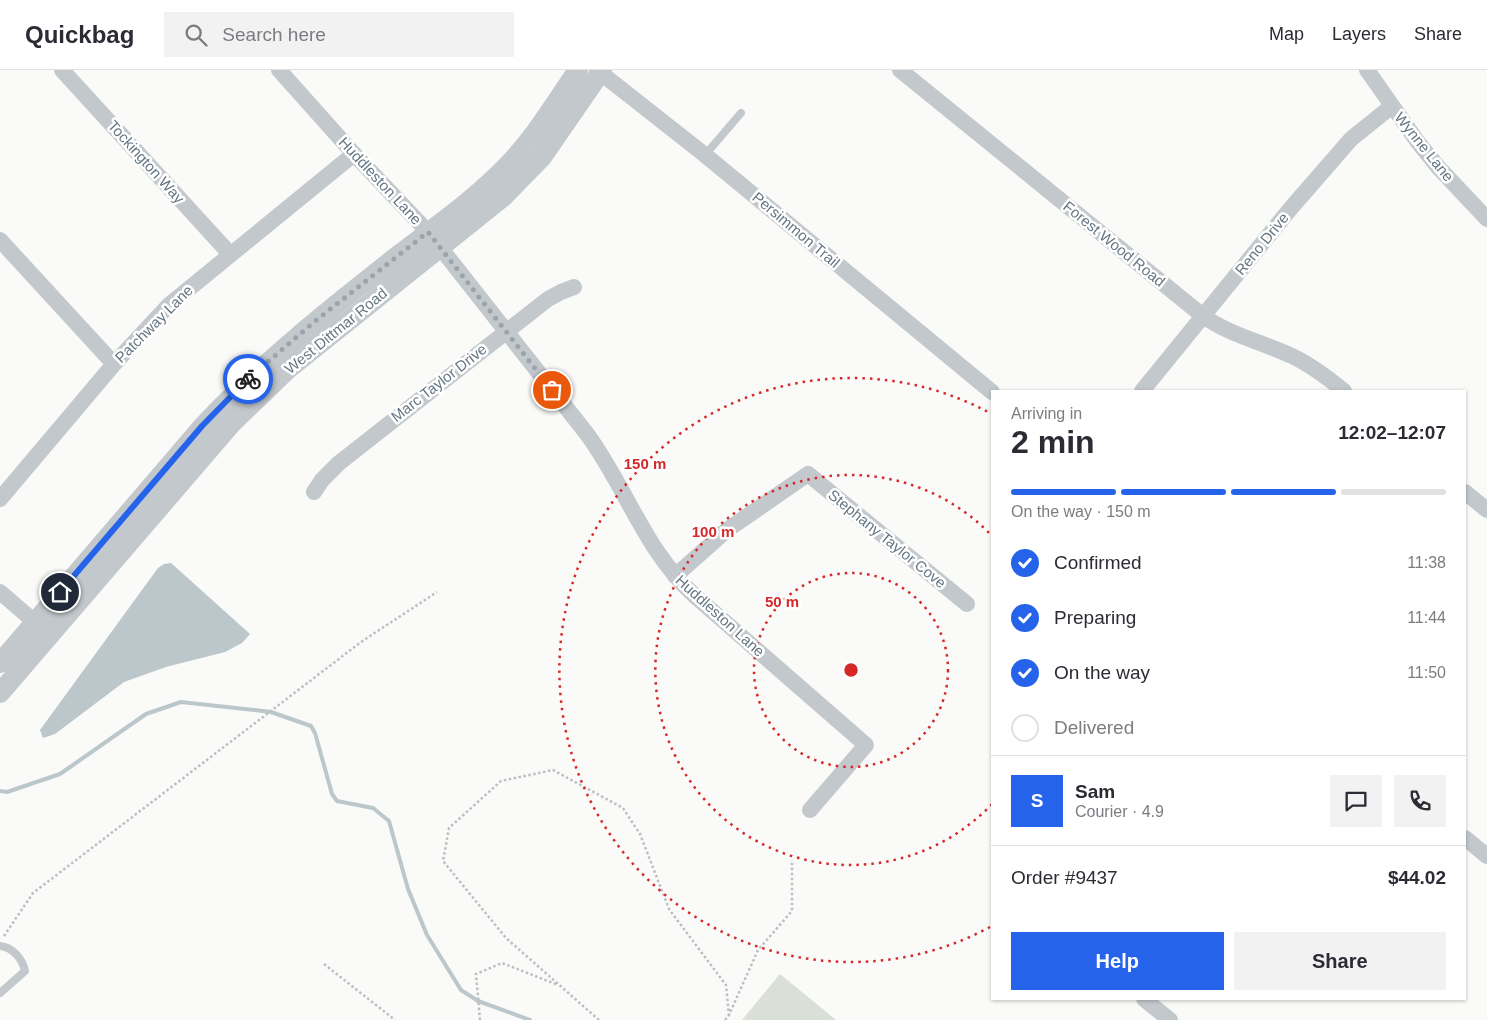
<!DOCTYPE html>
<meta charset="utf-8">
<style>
body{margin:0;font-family:Helvetica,sans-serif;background:#f2f2f3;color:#2b2b33;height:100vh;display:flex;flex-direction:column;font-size:19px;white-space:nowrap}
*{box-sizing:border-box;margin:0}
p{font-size:16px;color:#7c7c81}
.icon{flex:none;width:28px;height:28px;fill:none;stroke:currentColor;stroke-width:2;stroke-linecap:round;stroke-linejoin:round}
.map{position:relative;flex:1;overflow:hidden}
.side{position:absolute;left:991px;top:320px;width:475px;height:610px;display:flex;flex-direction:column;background:#fff;border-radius:0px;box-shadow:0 1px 4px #0004}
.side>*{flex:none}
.pin{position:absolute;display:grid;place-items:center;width:42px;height:42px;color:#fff;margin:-21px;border:2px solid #fff;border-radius:50%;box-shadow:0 1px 5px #0007}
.courier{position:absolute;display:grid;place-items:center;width:50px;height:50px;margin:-25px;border:4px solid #2563eb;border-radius:50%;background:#fff;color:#222;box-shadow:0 1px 6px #0007}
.headline em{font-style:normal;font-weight:600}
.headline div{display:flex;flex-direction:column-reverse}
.headline{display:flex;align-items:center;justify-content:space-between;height:85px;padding:0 20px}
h1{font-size:32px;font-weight:600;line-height:38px}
.bar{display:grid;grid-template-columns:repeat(4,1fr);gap:8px 5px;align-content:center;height:60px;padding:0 20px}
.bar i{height:6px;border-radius:4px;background:#e1e1e2}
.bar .active{background:#2563eb}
.bar p{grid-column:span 4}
.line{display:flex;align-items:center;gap:12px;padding:0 20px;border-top:1px solid #e1e1e2}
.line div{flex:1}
.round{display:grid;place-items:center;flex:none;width:52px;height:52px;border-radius:0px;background:#f2f2f3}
ol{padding:0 20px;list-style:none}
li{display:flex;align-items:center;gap:15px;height:55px}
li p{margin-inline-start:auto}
li .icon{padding:5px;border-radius:50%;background:#2563eb;color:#fff;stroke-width:4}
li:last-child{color:#7c7c81}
li i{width:28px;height:28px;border:2px solid #e1e1e2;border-radius:50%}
.primary-button{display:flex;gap:10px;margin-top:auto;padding:10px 20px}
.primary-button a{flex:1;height:58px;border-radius:0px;background:#2563eb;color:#fff;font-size:20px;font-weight:600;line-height:58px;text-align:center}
.primary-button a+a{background:#f2f2f3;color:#2b2b33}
header{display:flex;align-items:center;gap:30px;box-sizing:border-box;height:70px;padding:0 25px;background:#fff;border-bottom:1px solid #e1e1e2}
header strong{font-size:24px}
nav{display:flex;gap:28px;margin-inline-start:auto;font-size:18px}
.search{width:350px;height:45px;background:#f2f2f3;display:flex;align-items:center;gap:12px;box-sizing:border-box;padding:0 18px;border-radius:0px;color:#7c7c81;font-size:19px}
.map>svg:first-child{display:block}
.green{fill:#dadfd7}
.water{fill:#bbc7cb}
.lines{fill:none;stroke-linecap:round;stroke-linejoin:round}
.stream{stroke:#bbc7cb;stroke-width:4}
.path{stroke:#bbbfc2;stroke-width:2.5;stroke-dasharray:2.5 2.5;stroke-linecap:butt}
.service{stroke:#c3c8cc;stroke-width:8}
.minor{stroke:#c3c8cc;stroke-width:16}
.tertiary{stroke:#c3c8cc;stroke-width:20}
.done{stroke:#99a4ac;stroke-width:5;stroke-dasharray:0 9}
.route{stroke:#2563eb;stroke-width:6}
.ring{fill:none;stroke:#d62828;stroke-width:2.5;stroke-dasharray:2.5 5}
.labels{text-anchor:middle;stroke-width:5;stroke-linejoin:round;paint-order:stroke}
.street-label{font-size:15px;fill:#657683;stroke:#fff}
.centre{fill:#d62828;stroke:#fff;stroke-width:2.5}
.ring-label{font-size:15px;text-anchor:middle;font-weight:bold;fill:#d62828;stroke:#fff;stroke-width:5;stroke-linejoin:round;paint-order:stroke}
</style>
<header>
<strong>Quickbag</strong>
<div class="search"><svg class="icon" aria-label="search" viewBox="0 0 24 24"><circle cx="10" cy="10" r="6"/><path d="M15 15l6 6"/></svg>Search here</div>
<nav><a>Map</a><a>Layers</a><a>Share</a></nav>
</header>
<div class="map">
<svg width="1487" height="950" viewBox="0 0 1487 950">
<rect width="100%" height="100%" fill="#fafaf8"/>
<path class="green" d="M780,904L836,950H742Z"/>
<path class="water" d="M171,493L250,564L242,573L225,582L166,597L124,612L55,664L43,668L40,660L158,498L164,494Z"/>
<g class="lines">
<path class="stream" d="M0,721L7,722L60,704L146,644L181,632L271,642L311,656L315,663L332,724L337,731L373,738L389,751L408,819L427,865L461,920L478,931L530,950"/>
<path class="path" d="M4,866L33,823L361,572L437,522
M324,894L395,950
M480,950L476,904L502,893L558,915
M599,950L506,868L443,791L449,758L501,711L553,700L623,738L640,764L669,839L726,915L729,945
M725,950L729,945L758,880L792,841V790"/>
<path class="service" d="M705,85L741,43
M0,876C13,877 23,890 25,901L0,923"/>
<path class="minor" d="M62,0L230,184
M279,0L354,84L428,162L587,364C626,417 645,481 695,526L866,675L810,740
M597,0L705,85L992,322
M900,0L1203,246C1230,265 1262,272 1292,286C1311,295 1328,308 1344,321
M1367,0L1417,71L1438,97L1487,149
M0,170L114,294
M1142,321L1291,138L1351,69L1392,36
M314,422L322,410L339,393L548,229L561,222L574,217
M1465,422L1487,440
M0,429L114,294L169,235L354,84
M675,506L727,460L808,404L967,534
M0,522L44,560
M1465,768L1487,786
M1144,929L1170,950"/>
<path class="tertiary" d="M0,593L203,356C263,292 331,238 400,184C436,156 474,130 506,97C534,69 555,33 578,0
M0,623L232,353L287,300L503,127L542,87L602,0"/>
</g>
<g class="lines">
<path class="done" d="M248,309L314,252L428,162L552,320"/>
<path class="route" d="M60,522L202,356L248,309"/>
</g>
<g class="ring">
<circle cx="851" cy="600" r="97"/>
<path d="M992 734A195 195 0 1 1 992 466"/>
<path d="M990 857A292 292 0 1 1 990 343"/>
</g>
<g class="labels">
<g class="street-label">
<text transform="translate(1424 77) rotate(51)" y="5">Wynne Lane</text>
<text transform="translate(146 92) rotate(48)" y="5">Tockington Way</text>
<text transform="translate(380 111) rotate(47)" y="5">Huddleston Lane</text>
<text transform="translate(796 160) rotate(40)" y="5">Persimmon Trail</text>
<text transform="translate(1114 174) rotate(39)" y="5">Forest Wood Road</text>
<text transform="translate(1262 174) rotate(-51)" y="5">Reno Drive</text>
<text transform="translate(154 254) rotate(-45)" y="5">Patchway Lane</text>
<text transform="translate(336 261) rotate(-39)" y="5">West Dittmar Road</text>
<text transform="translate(439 313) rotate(-38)" y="5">Marc Taylor Drive</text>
<text transform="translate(887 469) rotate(39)" y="5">Stephany Taylor Cove</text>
<text transform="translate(720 546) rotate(42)" y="5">Huddleston Lane</text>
</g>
</g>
<circle cx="851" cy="600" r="8" class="centre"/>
<g class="ring-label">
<text x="645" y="399">150 m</text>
<text x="713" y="467">100 m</text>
<text x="782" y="537">50 m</text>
</g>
</svg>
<div class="pin" style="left:552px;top:320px;background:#ea580c"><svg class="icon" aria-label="bag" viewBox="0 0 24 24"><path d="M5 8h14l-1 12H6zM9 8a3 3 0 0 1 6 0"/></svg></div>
<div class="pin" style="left:60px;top:522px;background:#1f2937"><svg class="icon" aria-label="home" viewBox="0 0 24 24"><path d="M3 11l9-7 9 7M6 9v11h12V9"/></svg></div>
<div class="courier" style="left:248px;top:309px"><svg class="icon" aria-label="bike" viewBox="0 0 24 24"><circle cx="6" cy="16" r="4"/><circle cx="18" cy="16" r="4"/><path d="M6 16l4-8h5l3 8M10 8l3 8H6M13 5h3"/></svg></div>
<section class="side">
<div class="headline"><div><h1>2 min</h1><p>Arriving in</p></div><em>12:02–12:07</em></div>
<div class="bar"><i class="active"></i><i class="active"></i><i class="active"></i><i></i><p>On the way · 150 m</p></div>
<ol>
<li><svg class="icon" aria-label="check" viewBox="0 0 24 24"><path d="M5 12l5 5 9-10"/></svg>Confirmed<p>11:38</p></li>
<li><svg class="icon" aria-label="check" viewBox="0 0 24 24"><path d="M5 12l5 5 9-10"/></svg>Preparing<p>11:44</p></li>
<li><svg class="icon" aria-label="check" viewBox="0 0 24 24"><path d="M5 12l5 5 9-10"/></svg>On the way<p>11:50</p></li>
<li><i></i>Delivered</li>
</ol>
<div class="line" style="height:90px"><b class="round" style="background:#2563eb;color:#fff">S</b><div><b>Sam</b><p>Courier · 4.9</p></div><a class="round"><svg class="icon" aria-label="chat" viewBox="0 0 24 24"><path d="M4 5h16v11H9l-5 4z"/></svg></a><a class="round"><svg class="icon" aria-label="phone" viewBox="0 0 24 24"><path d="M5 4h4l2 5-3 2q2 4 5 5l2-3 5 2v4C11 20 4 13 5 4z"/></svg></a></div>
<div class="line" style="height:65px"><div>Order #9437</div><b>$44.02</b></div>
<div class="primary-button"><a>Help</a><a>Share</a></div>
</section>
</div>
